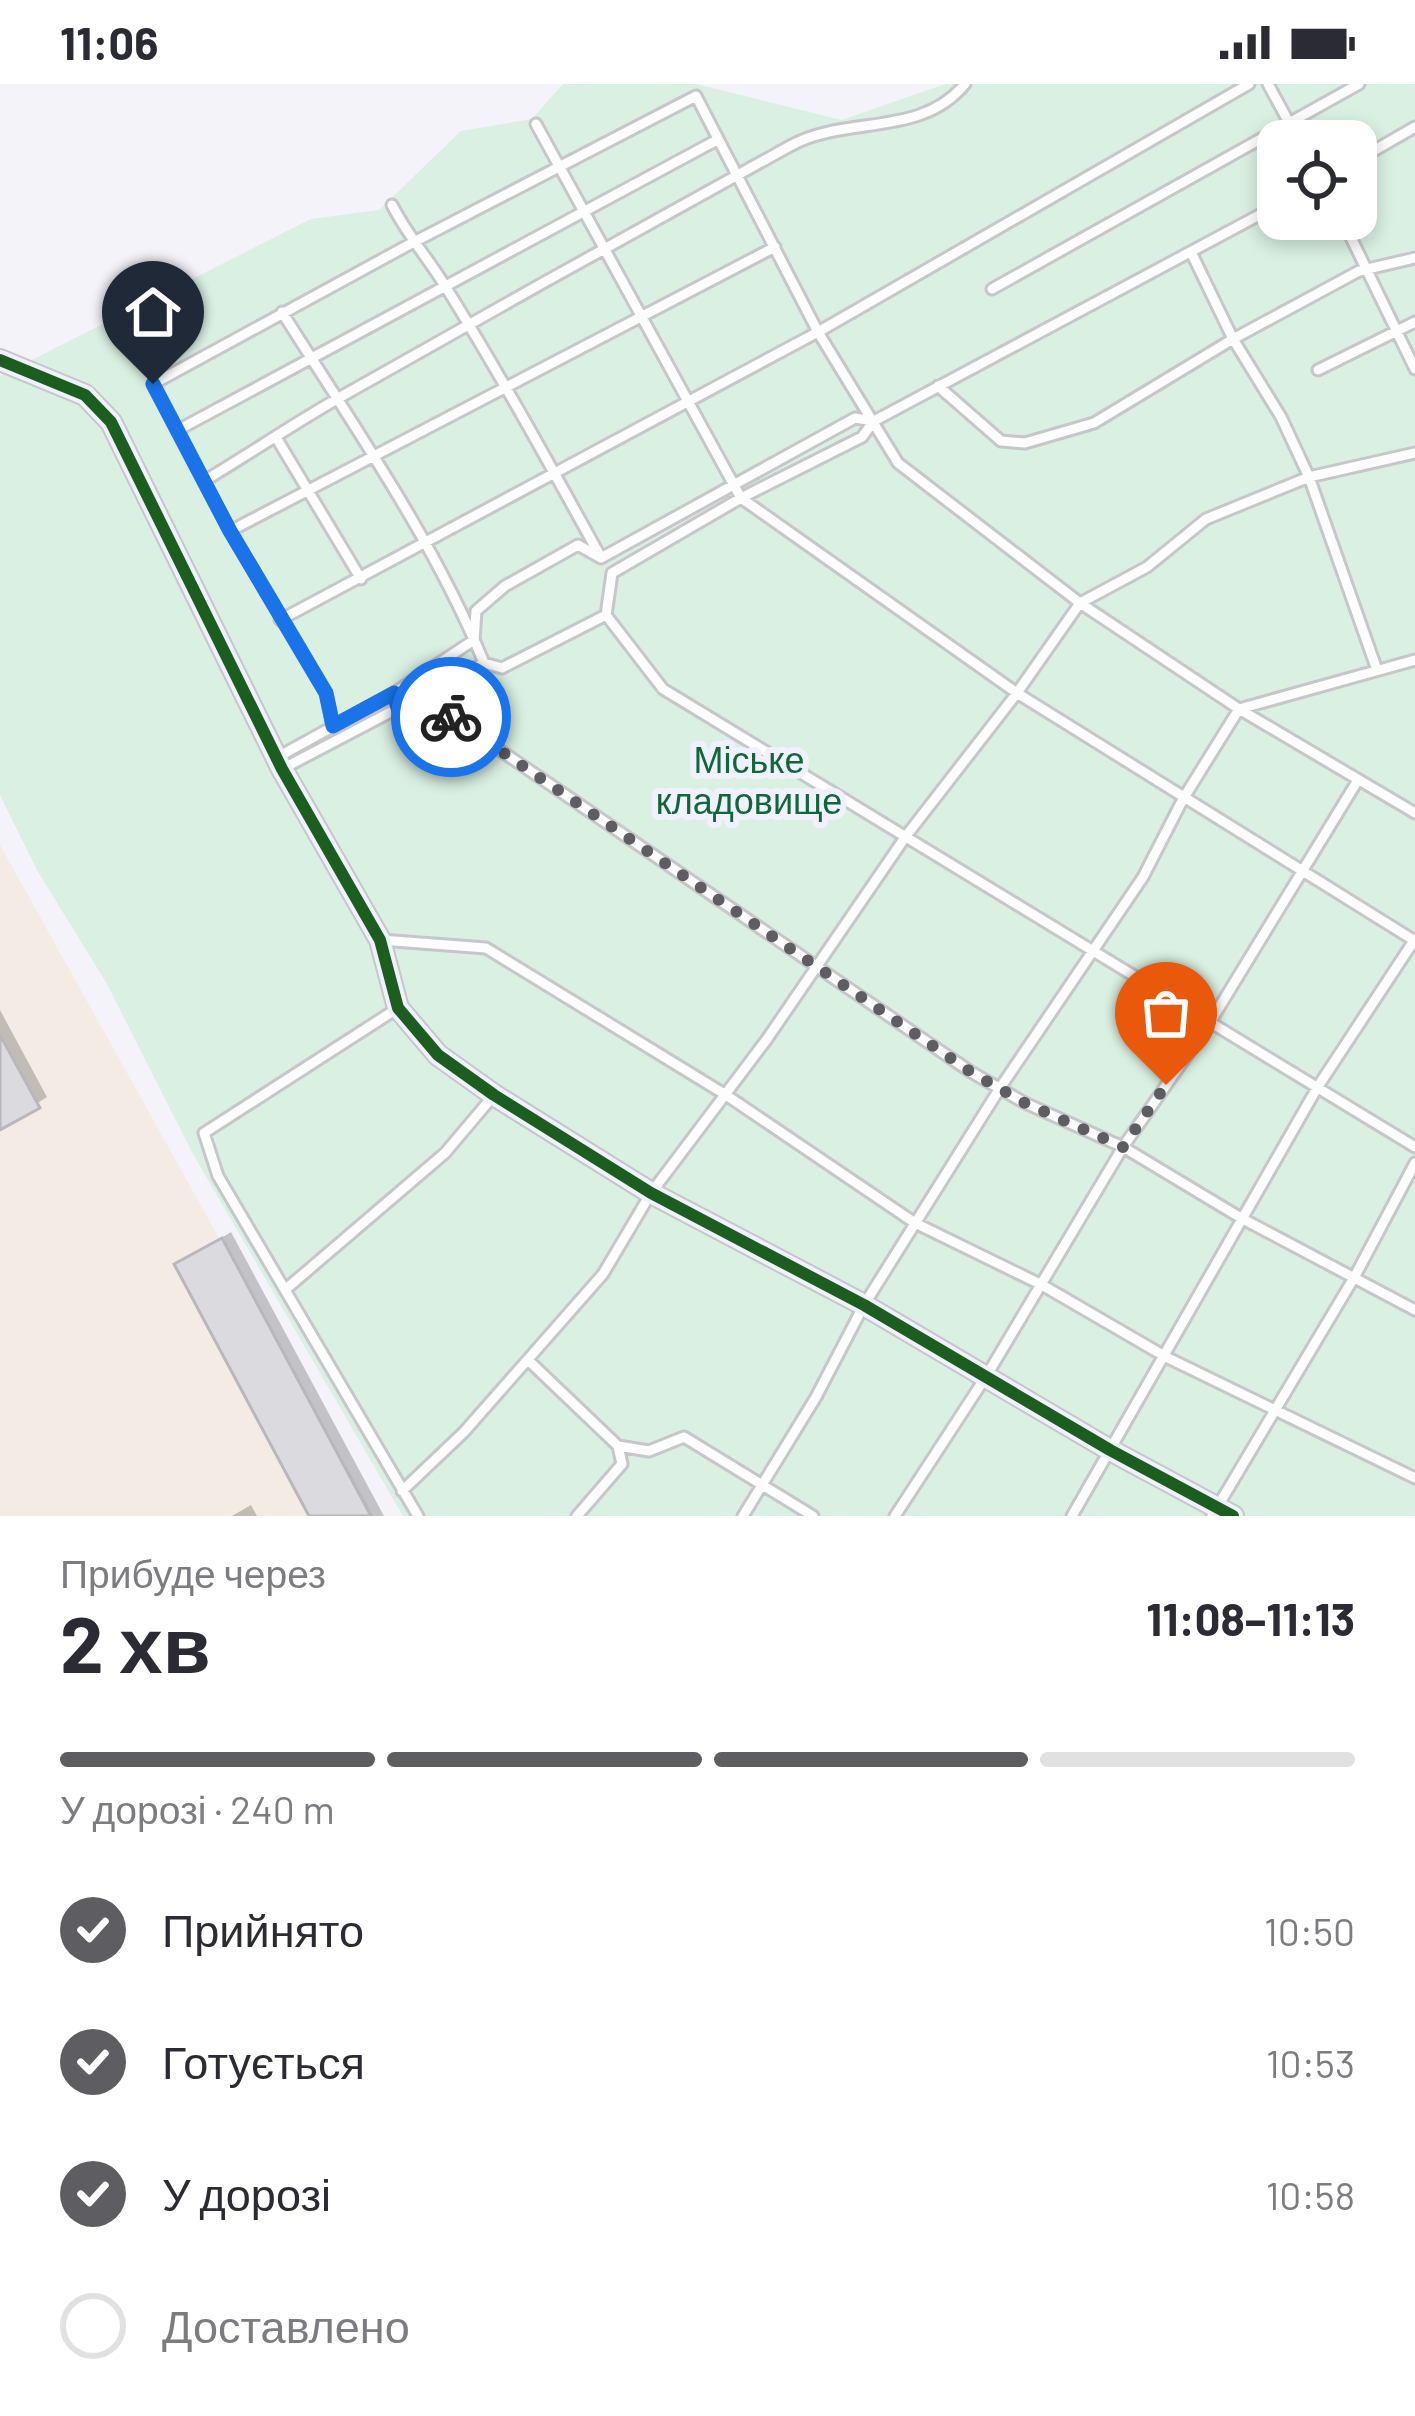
<!DOCTYPE html>
<html lang="uk">
<meta charset="utf-8">
<style>
body{margin:0;font-family:Barlow,sans-serif;background:#f7f7f7;color:#2b2b33;height:100vh;display:flex;flex-direction:column;font-size:45px;white-space:nowrap}
*{box-sizing:border-box;margin:0}
p{font-size:39px;color:#7c7c81}
.icon{flex:none;width:66px;height:66px;fill:none;stroke:currentColor;stroke-width:2;stroke-linecap:round;stroke-linejoin:round}
.map{position:relative;height:1432px;overflow:hidden}
.panel{display:flex;flex-direction:column;background:#fff;flex:1}
.panel>*{flex:none}
.buttons{position:absolute;left:1257px;top:36px;display:grid;gap:24px}
.buttons a{display:grid;place-items:center;width:120px;height:120px;border-radius:24px;background:#fff;box-shadow:0 6px 18px #0003;font-size:60px}
.pin{position:absolute;display:grid;place-items:center;width:102px;height:102px;color:#fff;margin:-123px -51px;border-radius:50% 50% 50% 0;rotate:-45deg;box-shadow:0 0 12px #0007}
.pin .icon{rotate:45deg}
.courier{position:absolute;display:grid;place-items:center;width:120px;height:120px;margin:-60px;border:9px solid #1a73e8;border-radius:50%;background:#fff;color:#222;box-shadow:0 3px 15px #0007}
.headline em{font-style:normal;font-weight:700}
.headline div{display:flex;flex-direction:column-reverse}
.headline{display:flex;align-items:center;justify-content:space-between;height:204px;padding:0 60px}
h1{font-size:78px;font-weight:700;line-height:90px}
.bar{display:grid;grid-template-columns:repeat(4,1fr);gap:18px 12px;align-content:center;height:144px;padding:0 60px}
.bar i{height:15px;border-radius:9px;background:#e1e1e2}
.bar .selected{background:#5d5d62}
.bar p{grid-column:span 4}
ol{padding:0 60px;list-style:none}
li{display:flex;align-items:center;gap:36px;height:132px}
li p{margin-inline-start:auto}
li .icon{padding:12px;border-radius:50%;background:#5d5d62;color:#fff;stroke-width:4}
li:last-child{color:#7c7c81}
li i{width:66px;height:66px;border:6px solid #e1e1e2;border-radius:50%}
.status{display:flex;justify-content:space-between;align-items:center;height:84px;padding:0 60px;background:#fff;direction:ltr}
.status svg{height:33px;fill:currentColor}
.map>svg:first-child{display:block}
.industrial{fill:#f3ece4}
.green{fill:#daf0e3;fill-rule:evenodd}
.shadow{fill:#0003}
.building{fill:#dbdadf;stroke:#b8b7bb;stroke-width:3}
.lines{fill:none;stroke-linecap:round;stroke-linejoin:round}
.service-casing{stroke:#c6c6cb;stroke-width:15}
.minor-casing{stroke:#c6c6cb;stroke-width:24}
.service{stroke:#fdfdfe;stroke-width:9}
.minor{stroke:#fdfdfe;stroke-width:18}
.cycleway-casing{stroke:#f0f1fc;stroke-width:20}
.cycleway{stroke:#1b5e20;stroke-width:12}
.done{stroke:#5d5d62;stroke-width:12;stroke-dasharray:0 21.6}
.route{stroke:#1a73e8;stroke-width:15}
.labels{text-anchor:middle;stroke-width:12;stroke-linejoin:round;paint-order:stroke}
.park-label{font-size:36px;fill:#0f673a;stroke:#f0f1fc}
</style>
<div class="status"><b>11:06</b><svg viewBox="0 0 49 12"><path d="M0 12V9h3v3zM5 12V6h3v6zM10 12V3h3v9zM15 12V0h3v12zM26 1h20v11H26zM47 4h2v5h-2z"/></svg></div>
<div class="map">
<svg width="1415" height="1432" viewBox="0 0 1415 1432">
<rect width="100%" height="100%" fill="#f3f3f9"/>
<path class="industrial" d="M0,761L374,1432H0Z"/>
<path class="green" d="M563,0H696L842,36L945,0H1415V1432H403L193,1070L107,900L37,786L0,711V292L311,135L379,126L461,47L532,35ZM1278,57H1356V135H1278Z"/>
<path class="shadow" d="M0,926L47,1013L0,1043Z
M231,1148L384,1432H313L177,1181Z
M251,1421L257,1432H232Z"/>
<path class="building" d="M0,951L40,1024L0,1046Z
M222,1154L371,1432H309L174,1180Z"/>
<g class="lines">
<g class="service-casing">
<path id="service" d="M1268,0L1299,57
M536,40L741,414L1017,609L1415,857
M1356,77L1415,43
M392,121C409,154 429,175 447,205C501,292 550,381 599,470
M1342,135L1415,285
M1191,168L1233,255L1281,333L1309,393L1377,586
M992,205L1359,0
M282,228C353,341 433,455 484,579
M1318,286L1415,238
M938,302L1001,357L1025,359L1094,339L1233,255L1359,187L1415,174
M178,346L717,56
M277,355L361,495
M204,397C251,369 296,338 344,311C492,227 641,144 790,62C845,31 921,54 965,0
M230,447L775,163
M606,531L663,605L1415,1063
M280,536L818,248L1249,0
M394,609L398,624L441,626L971,988L1025,1019L1123,1063L1241,1134L1415,1226
M333,642L326,609L230,447L153,300L412,159L696,12L818,248L898,379L1080,519L1239,625L1415,729
M276,674L394,609L474,556L476,527L505,502L578,461L601,474L855,334L874,337
M282,685L484,579L502,584L606,531L612,489L741,414L862,353L874,337L1278,121
M381,856L486,864L726,1011L915,1139L1042,1201L1166,1273L1415,1394
M398,924L204,1049L218,1092L418,1432
M286,1205L445,1069L494,1011
M528,1276L618,1362L622,1380L577,1432
M618,1362L649,1367L684,1353L813,1432
M402,1407L464,1348L603,1190L651,1109L767,955L906,752L1017,609L1080,519L1147,483L1206,435L1309,393L1415,369
M743,1432L816,1313L864,1221L1000,1004L1143,793L1183,715L1239,625L1415,576
M895,1432L987,1291L1123,1063L1209,940L1358,696
M1072,1432L1317,1004L1415,855
M1212,1432L1355,1192L1415,1079"/>
</g>
<g class="minor-casing">
<path id="minor" d="M0,276L85,311L111,338L282,685L380,856L398,924L438,971L494,1011L651,1109L864,1221L1110,1366L1233,1432"/>
</g>
<use href="#service" class="service"/>
<use href="#minor" class="minor"/>
<g class="cycleway-casing">
<path id="cycleway" d="M0,276L85,311L111,338L282,685L380,856L398,924L438,971L494,1011L651,1109L864,1221L1110,1366L1233,1432"/>
</g>
<use href="#cycleway" class="cycleway"/>
</g>
<g class="lines">
<path class="done" d="M451,633L971,988L1025,1019L1123,1063L1166,1001"/>
<path class="route" d="M153,300L230,447L326,609L333,642L394,609L398,624L441,626L451,633"/>
</g>
<g class="labels">
<g class="park-label">
<text x="749" y="689">Міське<tspan x="749" dy="41">кладовище</tspan></text>
</g>
</g>
</svg>
<div class="buttons">
<a><svg class="icon" aria-label="locate" viewBox="0 0 24 24"><circle cx="12" cy="12" r="6"/><path d="M12 2v4M12 18v4M2 12h4M18 12h4"/></svg></a>
</div>
<div class="pin" style="left:1166px;top:1001px;background:#ea580c"><svg class="icon" aria-label="bag" viewBox="0 0 24 24"><path d="M5 8h14l-1 12H6zM9 8a3 3 0 0 1 6 0"/></svg></div>
<div class="pin" style="left:153px;top:300px;background:#1f2937"><svg class="icon" aria-label="home" viewBox="0 0 24 24"><path d="M3 11l9-7 9 7M6 9v11h12V9"/></svg></div>
<div class="courier" style="left:451px;top:633px"><svg class="icon" aria-label="bike" viewBox="0 0 24 24"><circle cx="6" cy="16" r="4"/><circle cx="18" cy="16" r="4"/><path d="M6 16l4-8h5l3 8M10 8l3 8H6M13 5h3"/></svg></div>
</div>
<section class="panel">
<div class="headline"><div><h1>2 хв</h1><p>Прибуде через</p></div><em>11:08–11:13</em></div>
<div class="bar"><i class="selected"></i><i class="selected"></i><i class="selected"></i><i></i><p>У дорозі · 240 m</p></div>
<ol>
<li><svg class="icon" aria-label="check" viewBox="0 0 24 24"><path d="M5 12l5 5 9-10"/></svg>Прийнято<p>10:50</p></li>
<li><svg class="icon" aria-label="check" viewBox="0 0 24 24"><path d="M5 12l5 5 9-10"/></svg>Готується<p>10:53</p></li>
<li><svg class="icon" aria-label="check" viewBox="0 0 24 24"><path d="M5 12l5 5 9-10"/></svg>У дорозі<p>10:58</p></li>
<li><i></i>Доставлено</li>
</ol>
</section>
